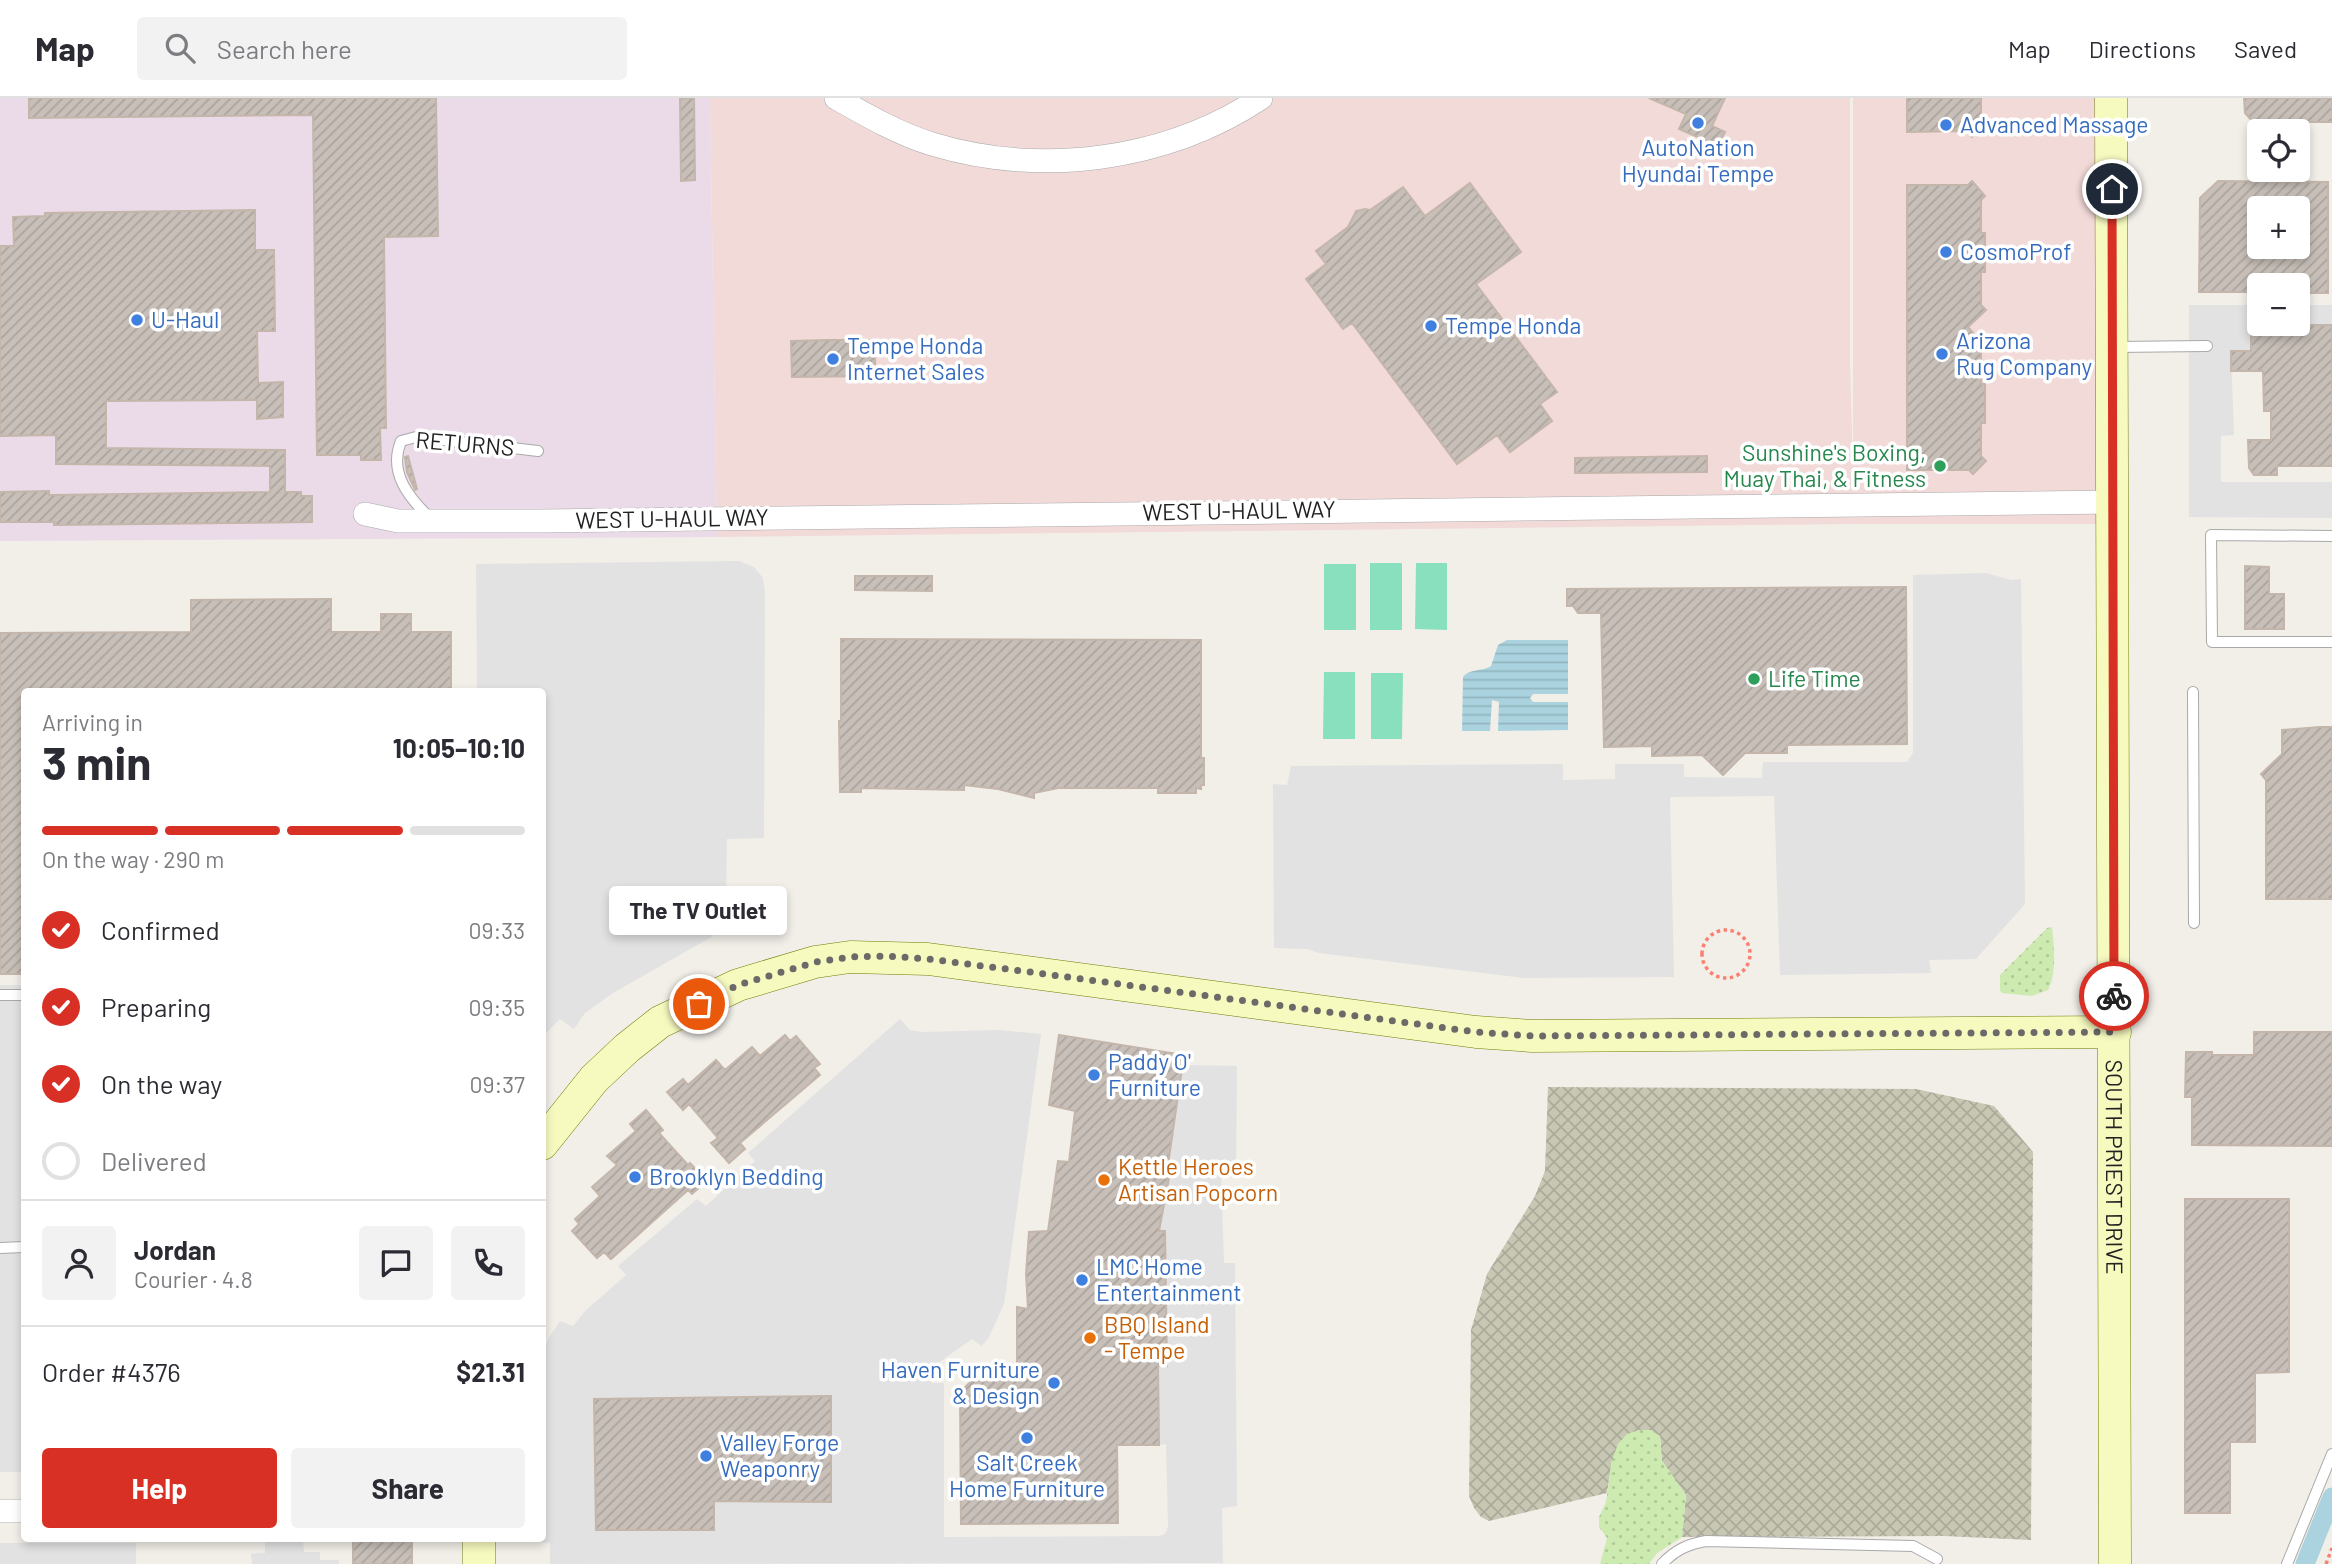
<!DOCTYPE html>
<meta charset="utf-8">
<style>
body{margin:0;font-family:Barlow,sans-serif;background:#f2f2f3;color:#2b2b33;height:100vh;display:flex;flex-direction:column;font-size:26px;white-space:nowrap}
*{box-sizing:border-box;margin:0}
p{font-size:23px;color:#7c7c81}
.icon{flex:none;width:38px;height:38px;fill:none;stroke:currentColor;stroke-width:2;stroke-linecap:round;stroke-linejoin:round}
.map{position:relative;flex:1;overflow:hidden}
.sheet{position:absolute;left:21px;top:590px;width:525px;height:854px;display:flex;flex-direction:column;background:#fff;border-radius:7px;box-shadow:0 4px 10px #0003}
.sheet>*{flex:none}
.tools{position:absolute;left:2247px;top:21px;display:grid;gap:14px}
.tools a{display:grid;place-items:center;width:63px;height:63px;border-radius:7px;background:#fff;box-shadow:0 4px 10px #0003;font-size:35px}
.pin{position:absolute;display:grid;place-items:center;width:60px;height:60px;color:#fff;margin:-30px;border:4px solid #fff;border-radius:50%;box-shadow:0 2px 7px #0007}
.courier{position:absolute;display:grid;place-items:center;width:70px;height:70px;margin:-35px;border:5px solid #d93025;border-radius:50%;background:#fff;color:#222;box-shadow:0 2px 9px #0007}
.bubble{position:absolute;height:49px;border-radius:7px;background:#fff;box-shadow:0 4px 10px #0003;font-size:23px;font-weight:700;line-height:49px;text-align:center}
.headline em{font-style:normal;font-weight:700}
.headline div{display:flex;flex-direction:column-reverse}
.headline{display:flex;align-items:center;justify-content:space-between;height:119px;padding:0 21px}
h1{font-size:46px;font-weight:700;line-height:52px}
.bar{display:grid;grid-template-columns:repeat(4,1fr);gap:10px 7px;align-content:center;height:84px;padding:0 21px}
.bar i{height:9px;border-radius:5px;background:#e1e1e2}
.bar .selected{background:#d93025}
.bar p{grid-column:span 4}
.line{display:flex;align-items:center;gap:18px;padding:0 21px;border-top:2px solid #e1e1e2}
.line div{flex:1}
.round{display:grid;place-items:center;flex:none;width:74px;height:74px;border-radius:7px;background:#f2f2f3}
ol{padding:0 21px;list-style:none}
li{display:flex;align-items:center;gap:21px;height:77px}
li p{margin-inline-start:auto}
li .icon{padding:7px;border-radius:50%;background:#d93025;color:#fff;stroke-width:4}
li:last-child{color:#7c7c81}
li i{width:38px;height:38px;border:4px solid #e1e1e2;border-radius:50%}
.button{display:flex;gap:14px;margin-top:auto;padding:14px 21px}
.button a{flex:1;height:80px;border-radius:7px;background:#d93025;color:#fff;font-size:28px;font-weight:700;line-height:80px;text-align:center}
.button a+a{background:#f2f2f3;color:#2b2b33}
header{display:flex;align-items:center;gap:42px;box-sizing:border-box;height:98px;padding:0 35px;background:#fff;border-bottom:2px solid #e1e1e2}
header strong{font-size:33px}
nav{display:flex;gap:38px;margin-inline-start:auto;font-size:24px}
.search{width:490px;height:63px;background:#f2f2f3;display:flex;align-items:center;gap:18px;box-sizing:border-box;padding:0 24px;border-radius:7px;color:#7c7c81;font-size:26px}
.map>svg:first-child{display:block}
.commercial{fill:#f2dad9}
.industrial{fill:#ebdbe8}
.construction{fill:url(#construction-cross-hatch)}
.grass{fill:url(#grass-dots)}
.pitch{fill:#88e0be}
.parking{fill:#e2e2e2}
.water{fill:url(#water-rules)}
.lines{fill:none;stroke-linecap:round;stroke-linejoin:round}
.canal{stroke:#aad3df;stroke-width:19}
.building{fill:url(#building-hatch);stroke:#c4b6ab;stroke-width:2;fill-rule:evenodd}
.lane-casing{stroke:#a9a9a9;stroke-width:12}
.street-casing{stroke:#a9a9a9;stroke-width:24}
.secondary-casing{stroke:#707d05;stroke-width:33}
.path{stroke:#fa8072;stroke-width:3.5;stroke-dasharray:3.5 3.5;stroke-linecap:butt}
.lane{stroke:#fff;stroke-width:10}
.street{stroke:#fff;stroke-width:23}
.secondary{stroke:#f7fabf;stroke-width:32}
.done{stroke:#6b6a68;stroke-width:7;stroke-dasharray:0 12.6}
.route{stroke:#d93025;stroke-width:9}
.shop-dot{fill:#3f7fe0;stroke:#fff;stroke-width:2.5}
.leisure-dot{fill:#2e9e5b;stroke:#fff;stroke-width:2.5}
.food-dot{fill:#e8710a;stroke:#fff;stroke-width:2.5}
.labels{text-anchor:middle;stroke-width:7;stroke-linejoin:round;paint-order:stroke}
.shop-label{font-size:23px;fill:#366cbe;stroke:#fff;text-anchor:start}
.street-label{font-size:23px;fill:#222;stroke:#fff}
.leisure-label{font-size:23px;fill:#27864d;stroke:#fff;text-anchor:end}
.food-label{font-size:23px;fill:#c56008;stroke:#fff;text-anchor:start}
</style>
<header>
<strong>Map</strong>
<div class="search"><svg class="icon" aria-label="search" viewBox="0 0 24 24"><circle cx="10" cy="10" r="6"/><path d="M15 15l6 6"/></svg>Search here</div>
<nav><a>Map</a><a>Directions</a><a>Saved</a></nav>
</header>
<div class="map">
<svg width="2332" height="1466" viewBox="0 0 2332 1466">
<defs>
<pattern id="construction-cross-hatch" width="8" height="8" patternUnits="userSpaceOnUse" patternTransform="scale(1.75)"><rect width="8" height="8" fill="#c7c7b4"/><path d="M0 0l8 8M0 8l8-8" fill="none" stroke="#abab9a"/></pattern>
<pattern id="grass-dots" width="8" height="8" patternUnits="userSpaceOnUse" patternTransform="scale(1.75)"><rect width="8" height="8" fill="#cdebb0"/><path d="M2 2h.1M6 6h.1" fill="none" stroke="#b0c997" stroke-width="1.8" stroke-linecap="round"/></pattern>
<pattern id="water-rules" width="6" height="5" patternUnits="userSpaceOnUse" patternTransform="scale(1.75)"><rect width="6" height="5" fill="#aad3df"/><path d="M0 2.5h6" fill="none" stroke="#92b5bf"/></pattern>
<pattern id="building-hatch" width="6" height="6" patternUnits="userSpaceOnUse" patternTransform="scale(1.75)"><rect width="6" height="6" fill="#c7bfb8"/><path d="M-1 1l2-2M0 6l6-6M5 7l2-2" fill="none" stroke="#aba49e"/></pattern>
</defs>
<rect width="100%" height="100%" fill="#f2efe9"/>
<path class="commercial" d="M710,0H1850V263L1853,372V0H2111L2113,426H1854L717,439Z"/>
<path class="industrial" d="M0,0H710L717,439L0,443Z"/>
<path class="construction" d="M1548,989L1916,991L1994,1008L2033,1054L2031,1442L1944,1438L1682,1439L1686,1397L1662,1363L1660,1338L1612,1362L1607,1395L1489,1423L1481,1419L1474,1410L1469,1398L1471,1232L1487,1176L1535,1098L1545,1073Z"/>
<path class="grass" d="M2052,829C2054,848 2057,875 2048,892L2032,898L2002,895L2000,892V877L2047,830Z
M1639,1332H1651L1660,1338L1662,1363L1686,1397L1682,1439L1657,1455L1649,1466H1600L1607,1440L1599,1429V1419L1606,1404L1612,1362L1618,1346L1627,1336Z"/>
<path class="pitch" d="M1370,465H1402V532H1370Z
M1416,465H1447V532L1415,531Z
M1324,466H1356V532H1324Z
M1324,574H1355V641H1323Z
M1371,575H1403L1402,641H1371Z"/>
<path class="parking" d="M2189,207H2259V226H2298V207H2332V227H2251V253H2231L2234,337L2221,338V384H2332V420L2189,419Z
M739,463L754,469L763,480L765,494L764,740L727,741L726,803L723,813L707,829L713,838L613,895L585,915L574,931L560,921L543,938L542,593H477L476,466Z
M1986,475L2011,482L2021,481L2025,806L1976,861L1929,862L1931,875L1780,877L1774,698L1670,699L1674,879L1524,880L1319,855L1307,851L1274,850L1273,686L1287,687L1291,668L1563,666V682L1615,681V666H1684V679L1762,680L1763,664H1907L1913,655V477Z
M0,887H24V1374H0Z
M900,921L910,932L924,934L999,932L1041,936L1004,1206L988,1241L981,1248L972,1241L931,1270L932,1285H944V1439L1159,1438L1165,1436L1168,1429L1166,1346L1159,1347L1158,1268L1167,1267L1165,1134L1159,1133L1169,1081L1166,1080L1182,967L1237,968L1236,1073H1221L1224,1165H1235L1237,1408L1222,1410L1223,1465L550,1466V1445L536,1444V1440H542L543,1255L548,1241L560,1223L573,1228L586,1212L626,1177L618,1168L697,1101L706,1108L755,1063L748,1055Z
M303,1443L304,1454H320V1462H339V1466H252L251,1456L265,1455V1444Z
M0,1445H136V1466H0Z"/>
<path class="water" d="M1507,542H1568V596H1533L1530,600L1533,604H1568V632L1498,633L1499,604L1492,602L1490,633H1462L1463,579C1470,570 1482,574 1491,568L1498,547Z"/>
<g class="lines">
<path class="canal" d="M2305,1466L2332,1399"/>
</g>
<path class="building" d="M29,0H436L438,138L384,139L386,330H380L381,362H361V357H317L313,17L29,20Z
M680,0H694L695,82L681,83Z
M1649,0H1725L1712,28L1725,34L1718,48L1679,31L1686,16Z
M1907,0H1981V21L1986,26L1972,39L1967,33L1907,34Z
M2244,0H2332V24H2253L2245,15Z
M1972,83L1985,98L1981,102V135H1985V174H1981V207L1986,212L1968,229L1985,249L1981,253V286H1985V325H1981V358L1986,363L1973,376L1969,372H1907V87H1968Z
M2218,83L2328,84V195H2298V187H2259V194H2199L2200,100ZM2259,110H2298V149H2259Z
M1470,85L1521,154L1476,186L1557,294L1540,306L1552,323L1510,354L1497,337L1457,366L1352,225L1343,231L1306,181L1326,166L1316,153L1348,129L1356,113L1365,111L1370,112L1403,89L1425,118Z
M255,112V152H274L275,233H257L258,285L283,284V319L257,321V302L106,303V350L285,352V394H301V398H312V424L54,427V424H0V394L49,393V397L270,394V368L56,366V337L0,338V148H14L13,119L45,118V115Z
M2251,227H2332V368H2277V377H2254L2249,370L2248,342H2271V313H2264L2263,273H2231V253H2251Z
M827,242H875V278L792,279L791,243Z
M408,358L417,391L415,392L407,374L405,359Z
M1707,358V374L1575,375V360Z
M2245,468L2269,469V496H2284V531H2245Z
M855,478H932V493L855,492Z
M1906,489L1907,646L1787,647V655H1745L1723,677L1702,657L1652,658V648L1604,649L1601,515H1578L1573,508H1567V491Z
M331,501V534H381V516H411V534H451V593H24V876H0V535L191,534V502Z
M841,541L1201,542V660H1204V687H1201V691L1196,690V695H1158V690H1058L1034,695V700L998,691L964,687V692L861,690V694H840L839,623H841Z
M2320,629H2332V801H2266V682L2261,676L2282,656V632Z
M2254,934H2332V1048L2192,1047V999H2185L2186,954H2212V957H2254Z
M785,937L790,943L796,938L820,966L814,970L820,977L740,1045L745,1051L729,1065L711,1045L718,1040L689,1006L683,1012L667,994L683,981L688,987L716,962L725,972L752,949L760,958Z
M1059,937L1184,957L1166,1080H1169L1159,1133H1165L1167,1268H1158L1159,1347H1117L1118,1425L961,1426L960,1294L988,1267L1017,1266V1209L1028,1211L1026,1176L1029,1134L1048,1133L1058,1063L1069,1064L1075,1013L1049,1007Z
M646,1012L663,1032L659,1035L688,1067L690,1065L707,1083L692,1096L688,1092L611,1161L604,1154L597,1160L572,1133L579,1126L575,1121L600,1098L592,1089L617,1067L607,1058L636,1033L630,1026Z
M2185,1101H2289V1274L2255,1275V1344H2230V1415H2185Z
M831,1298V1404L714,1403V1432H596L594,1301Z
M353,1443H412V1466H353Z"/>
<g class="lines">
<g class="lane-casing">
<path id="lane" d="M2114,249L2207,248
M431,421C409,400 388,375 401,343L416,339L538,353
M2332,438L2211,437L2212,544H2332
M2193,594L2194,825
M0,897H24
M0,1150L24,1149
M1662,1466C1675,1452 1688,1446 1706,1443L1913,1448L1937,1461
M2287,1466L2332,1356"/>
</g>
<g class="street-casing">
<path id="street" d="M836,0C866,17 899,36 932,46C1041,79 1166,63 1261,0
M365,416L398,423H542L2113,404
M0,1413H24"/>
</g>
<g class="secondary-casing">
<g id="secondary">
<path id="s1" d="M2111,0L2115,1466"/>
<path d="M542,1046L594,981L627,950L660,924L738,887L815,864L850,859L928,861L1476,934L1532,938L2115,934"/>
<path d="M479,1440V1466"/>
</g>
</g>
<path class="path" d="M1702 856a24 24 0 1 1 48 0a24 24 0 1 1-48 0Z
M2326,1466L2332,1450"/>
<use href="#lane" class="lane"/>
<use href="#street" class="street"/>
<use href="#secondary" class="secondary"/>
</g>
<g class="lines">
<path class="done" d="M699,906L738,887L816,864L850,859L887,858L928,861L1030,874L1476,934L1532,938L2115,934L2114,898"/>
<path class="route" d="M2112,91L2114,898"/>
</g>
<g class="shop-dot">
<circle cx="1698" cy="25" r="7"/>
<circle cx="1946" cy="27" r="7"/>
<circle cx="1946" cy="154" r="7"/>
<circle cx="137" cy="222" r="7"/>
<circle cx="1431" cy="228" r="7"/>
<circle cx="1942" cy="256" r="7"/>
<circle cx="833" cy="261" r="7"/>
<circle cx="1094" cy="977" r="7"/>
<circle cx="635" cy="1079" r="7"/>
<circle cx="1082" cy="1182" r="7"/>
<circle cx="1054" cy="1285" r="7"/>
<circle cx="1027" cy="1340" r="7"/>
<circle cx="706" cy="1358" r="7"/>
</g>
<g class="leisure-dot">
<circle cx="1940" cy="368" r="7"/>
<circle cx="1754" cy="581" r="7"/>
</g>
<g class="food-dot">
<circle cx="1104" cy="1082" r="7"/>
<circle cx="1090" cy="1240" r="7"/>
</g>
<g class="labels">
<g class="shop-label">
<text x="1960" y="35">Advanced Massage</text>
<text x="1698" y="58" text-anchor="middle">AutoNation<tspan x="1698" dy="26">Hyundai Tempe</tspan></text>
<text x="1960" y="162">CosmoProf</text>
<text x="151" y="230">U-Haul</text>
<text x="1445" y="236">Tempe Honda</text>
<text x="1956" y="251">Arizona<tspan x="1956" dy="26">Rug Company</tspan></text>
<text x="847" y="256">Tempe Honda<tspan x="847" dy="26">Internet Sales</tspan></text>
<text x="1108" y="972">Paddy O'<tspan x="1108" dy="26">Furniture</tspan></text>
<text x="649" y="1087">Brooklyn Bedding</text>
<text x="1096" y="1177">LMC Home<tspan x="1096" dy="26">Entertainment</tspan></text>
<text x="1040" y="1280" text-anchor="end">Haven Furniture<tspan x="1040" dy="26">&amp; Design</tspan></text>
<text x="720" y="1353">Valley Forge<tspan x="720" dy="26">Weaponry</tspan></text>
<text x="1027" y="1373" text-anchor="middle">Salt Creek<tspan x="1027" dy="26">Home Furniture</tspan></text>
</g>
<g class="street-label">
<text transform="translate(465 346) rotate(5)" y="8">RETURNS</text>
<text transform="translate(1239 413) rotate(-1)" y="8">WEST U-HAUL WAY</text>
<text transform="translate(672 421) rotate(-1)" y="8">WEST U-HAUL WAY</text>
<text dy="8" stroke="none"><textPath href="#s1" startOffset="1069">SOUTH PRIEST DRIVE</textPath></text>
</g>
<g class="leisure-label">
<text x="1926" y="363">Sunshine's Boxing,<tspan x="1926" dy="26">Muay Thai, &amp; Fitness</tspan></text>
<text x="1768" y="589" text-anchor="start">Life Time</text>
</g>
<g class="food-label">
<text x="1118" y="1077">Kettle Heroes<tspan x="1118" dy="26">Artisan Popcorn</tspan></text>
<text x="1104" y="1235">BBQ Island<tspan x="1104" dy="26">- Tempe</tspan></text>
</g>
</g>
</svg>
<div class="tools">
<a><svg class="icon" aria-label="locate" viewBox="0 0 24 24"><circle cx="12" cy="12" r="6"/><path d="M12 2v4M12 18v4M2 12h4M18 12h4"/></svg></a>
<a>+</a>
<a>−</a>
</div>
<div class="pin" style="left:699px;top:906px;background:#ea580c"><svg class="icon" aria-label="bag" viewBox="0 0 24 24"><path d="M5 8h14l-1 12H6zM9 8a3 3 0 0 1 6 0"/></svg></div>
<div class="pin" style="left:2112px;top:91px;background:#1f2937"><svg class="icon" aria-label="home" viewBox="0 0 24 24"><path d="M3 11l9-7 9 7M6 9v11h12V9"/></svg></div>
<div class="courier" style="left:2114px;top:898px"><svg class="icon" aria-label="bike" viewBox="0 0 24 24"><circle cx="6" cy="16" r="4"/><circle cx="18" cy="16" r="4"/><path d="M6 16l4-8h5l3 8M10 8l3 8H6M13 5h3"/></svg></div>
<div class="bubble" style="left:609px;top:788px;width:178px">The TV Outlet</div>
<section class="sheet">
<div class="headline"><div><h1>3 min</h1><p>Arriving in</p></div><em>10:05–10:10</em></div>
<div class="bar"><i class="selected"></i><i class="selected"></i><i class="selected"></i><i></i><p>On the way · 290 m</p></div>
<ol>
<li><svg class="icon" aria-label="check" viewBox="0 0 24 24"><path d="M5 12l5 5 9-10"/></svg>Confirmed<p>09:33</p></li>
<li><svg class="icon" aria-label="check" viewBox="0 0 24 24"><path d="M5 12l5 5 9-10"/></svg>Preparing<p>09:35</p></li>
<li><svg class="icon" aria-label="check" viewBox="0 0 24 24"><path d="M5 12l5 5 9-10"/></svg>On the way<p>09:37</p></li>
<li><i></i>Delivered</li>
</ol>
<div class="line" style="height:126px"><a class="round"><svg class="icon" aria-label="person" viewBox="0 0 24 24"><circle cx="12" cy="8" r="4"/><path d="M4 21q1-7 8-7t8 7"/></svg></a><div><b>Jordan</b><p>Courier · 4.8</p></div><a class="round"><svg class="icon" aria-label="chat" viewBox="0 0 24 24"><path d="M4 5h16v11H9l-5 4z"/></svg></a><a class="round"><svg class="icon" aria-label="phone" viewBox="0 0 24 24"><path d="M5 4h4l2 5-3 2q2 4 5 5l2-3 5 2v4C11 20 4 13 5 4z"/></svg></a></div>
<div class="line" style="height:91px"><div>Order #4376</div><b>$21.31</b></div>
<div class="button"><a>Help</a><a>Share</a></div>
</section>
</div>
